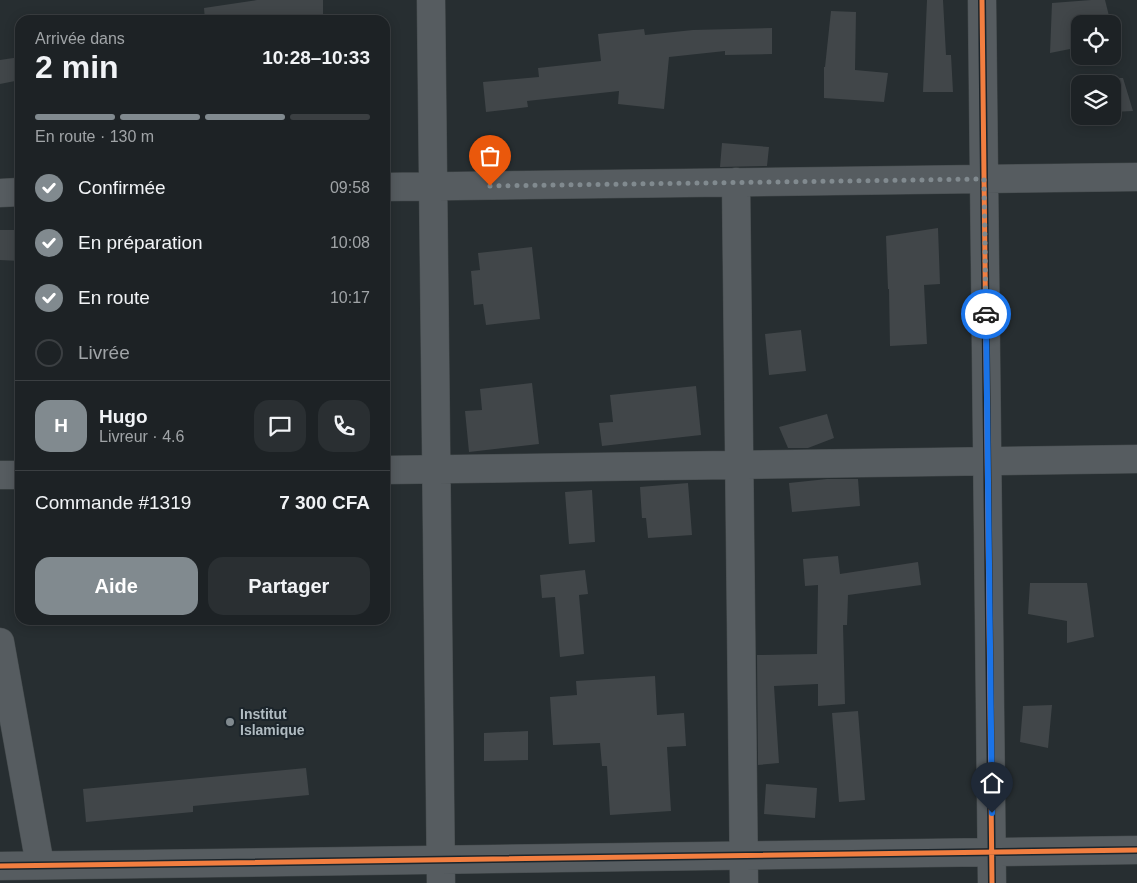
<!DOCTYPE html>
<html lang="fr">
<meta charset="utf-8">
<style>
body{margin:0;font-family:Helvetica,sans-serif;background:#2a2f32;color:#f1f3f6;height:100vh;display:flex;flex-direction:column;font-size:19px;white-space:nowrap}
*{box-sizing:border-box;margin:0}
p{font-size:16px;color:#a0a4a7}
.icon{flex:none;width:28px;height:28px;fill:none;stroke:currentColor;stroke-width:2;stroke-linecap:round;stroke-linejoin:round}
.map{position:relative;flex:1;overflow:hidden}
.panel{position:absolute;left:15px;top:15px;width:375px;height:610px;display:flex;flex-direction:column;background:#1d2225;border-radius:15px;box-shadow:0 2px 12px #0003,0 0 0 1px #3b3f42}
.panel>*{flex:none}
.fabs{position:absolute;left:1071px;top:15px;display:grid;gap:10px}
.fabs a{display:grid;place-items:center;width:50px;height:50px;border-radius:10px;background:#1d2225;box-shadow:0 2px 12px #0003,0 0 0 1px #3b3f42;font-size:25px}
.pin{position:absolute;display:grid;place-items:center;width:42px;height:42px;color:#fff;margin:-51px -21px;border-radius:50% 50% 50% 0;rotate:-45deg;box-shadow:0 0 5px #0007}
.pin .icon{rotate:45deg}
.courier{position:absolute;display:grid;place-items:center;width:50px;height:50px;margin:-25px;border:4px solid #1a73e8;border-radius:50%;background:#fff;color:#222;box-shadow:0 1px 6px #0007}
.summary em{font-style:normal;font-weight:600}
.summary div{display:flex;flex-direction:column-reverse}
.summary{display:flex;align-items:center;justify-content:space-between;height:85px;padding:0 20px}
h1{font-size:32px;font-weight:600;line-height:38px}
.bar{display:grid;grid-template-columns:repeat(4,1fr);gap:8px 5px;align-content:center;height:60px;padding:0 20px}
.bar i{height:6px;border-radius:4px;background:#3b3f42}
.bar .on{background:#818a8f}
.bar p{grid-column:span 4}
.line{display:flex;align-items:center;gap:12px;padding:0 20px;border-top:1px solid #3b3f42}
.line div{flex:1}
.round{display:grid;place-items:center;flex:none;width:52px;height:52px;border-radius:15px;background:#2a2f32}
ol{padding:0 20px;list-style:none}
li{display:flex;align-items:center;gap:15px;height:55px}
li p{margin-inline-start:auto}
li .icon{padding:5px;border-radius:50%;background:#818a8f;color:#fff;stroke-width:4}
li:last-child{color:#a0a4a7}
li i{width:28px;height:28px;border:2px solid #3b3f42;border-radius:50%}
.primary-button{display:flex;gap:10px;margin-top:auto;padding:10px 20px}
.primary-button a{flex:1;height:58px;border-radius:15px;background:#818a8f;color:#fff;font-size:20px;font-weight:600;line-height:58px;text-align:center}
.primary-button a+a{background:#2a2f32;color:#f1f3f6}
.map>svg:first-child{display:block}
.building{fill:#414649}
.lines{fill:none;stroke-linecap:round;stroke-linejoin:round}
.minor-casing{stroke:#444a4c;stroke-width:29}
.minor{stroke:#565c60;stroke-width:28}
.cycleway-casing{stroke:#1c252b;stroke-width:8}
.cycleway{stroke:#f27e40;stroke-width:5}
.done{stroke:#818a8f;stroke-width:5;stroke-dasharray:0 9}
.route{stroke:#1a73e8;stroke-width:6}
.poi-dot{fill:#818a8f;stroke:#1c252b;stroke-width:2}
.labels{text-anchor:middle;stroke-width:4;stroke-linejoin:round;paint-order:stroke}
.poi-label{font-size:14px;font-weight:bold;fill:#b1bcc2;stroke:#1c252b;text-anchor:start}
</style>
<div class="map">
<svg width="1137" height="883" viewBox="0 0 1137 883">
<rect width="100%" height="100%" fill="#272e31"/>
<path class="building" d="M257,0H323V20H205L204,8Z
M927,0H943L946,55H951L953,92H923Z
M1091,0H1105L1111,24H1080V47L1050,53L1052,3Z
M831,11L856,12L855,70L888,73L884,102L824,98V67H825Z
M772,28V54L725,55V51L669,57L664,109L618,104L619,91L527,101L528,107L486,112L483,82L539,77L538,68L601,61L598,34L644,29L645,35L693,30Z
M20,57V80L0,84V60Z
M1074,77L1123,78L1133,111L1112,112V84H1080V113H1074Z
M722,143L769,147L767,166L720,167Z
M938,228L940,284L924,285L927,344L890,346L889,289H888L886,236Z
M0,230H20V261L0,260Z
M532,247L540,319L486,325L483,304L474,305L471,271L480,270L478,253Z
M801,330L806,371L769,375L765,334Z
M532,383L539,444L469,452L465,411L482,410L480,389Z
M696,386L701,435L602,446L599,423L613,422L610,395Z
M827,414L834,438L808,448H788L779,427Z
M827,479H858L860,506L792,512L789,483Z
M688,483L692,535L648,538L646,518H642L640,487Z
M592,490L595,542L569,544L565,492Z
M838,556L840,574L918,562L921,585L848,595L847,625H843L845,704L818,706V684L774,686L779,763L758,765L757,655L817,654L818,585L805,586L803,559Z
M585,570L588,594L579,595L584,654L560,657L555,597L542,598L540,575Z
M1030,583H1087L1094,637L1067,643V621L1028,614Z
M655,676L657,715L684,713L686,746L667,747L671,811L610,815L607,766H602L600,743L553,745L550,697L577,695L576,681Z
M1052,705L1048,748L1020,742L1023,706Z
M858,711L865,800L839,802L832,713Z
M528,731V760L484,761V733Z
M306,768L309,795L193,806V812L86,822L83,789Z
M766,784L817,788L815,818L764,814Z"/>
<g class="lines">
<g class="minor-casing">
<path id="minor" d="M431,0L441,883
M982,0L992,883
M736,182L744,883
M385,187L1137,177
M0,193L20,192
M385,470L1137,459
M0,475H20
M0,642L40,865
M0,866L1137,850"/>
</g>
<use href="#minor" class="minor"/>
<g class="cycleway-casing">
<path id="cycleway" d="M982,0L992,883
M0,866L1137,850"/>
</g>
<use href="#cycleway" class="cycleway"/>
</g>
<g class="lines">
<path class="done" d="M490,186L984,179L986,314"/>
<path class="route" d="M986,314L992,813"/>
</g>
<circle class="poi-dot" cx="230" cy="722" r="5"/>
<g class="labels">
<g class="poi-label">
<text x="240" y="719">Institut<tspan x="240" dy="16">Islamique</tspan></text>
</g>
</g>
</svg>
<div class="fabs">
<a><svg class="icon" aria-label="locate" viewBox="0 0 24 24"><circle cx="12" cy="12" r="6"/><path d="M12 2v4M12 18v4M2 12h4M18 12h4"/></svg></a>
<a><svg class="icon" aria-label="layers" viewBox="0 0 24 24"><path d="M12 4l9 5-9 5-9-5zM3 14l9 5 9-5"/></svg></a>
</div>
<div class="pin" style="left:490px;top:186px;background:#ea580c"><svg class="icon" aria-label="bag" viewBox="0 0 24 24"><path d="M5 8h14l-1 12H6zM9 8a3 3 0 0 1 6 0"/></svg></div>
<div class="pin" style="left:992px;top:813px;background:#1f2937"><svg class="icon" aria-label="home" viewBox="0 0 24 24"><path d="M3 11l9-7 9 7M6 9v11h12V9"/></svg></div>
<div class="courier" style="left:986px;top:314px"><svg class="icon" aria-label="car" viewBox="0 0 24 24"><path d="M5 17H2v-5l4-1 3-4h7l3 4 3 1v5h-3M9 17h6M6 11h13"/><circle cx="7" cy="17" r="2"/><circle cx="17" cy="17" r="2"/></svg></div>
<section class="panel">
<div class="summary"><div><h1>2 min</h1><p>Arrivée dans</p></div><em>10:28–10:33</em></div>
<div class="bar"><i class="on"></i><i class="on"></i><i class="on"></i><i></i><p>En route · 130 m</p></div>
<ol>
<li><svg class="icon" aria-label="check" viewBox="0 0 24 24"><path d="M5 12l5 5 9-10"/></svg>Confirmée<p>09:58</p></li>
<li><svg class="icon" aria-label="check" viewBox="0 0 24 24"><path d="M5 12l5 5 9-10"/></svg>En préparation<p>10:08</p></li>
<li><svg class="icon" aria-label="check" viewBox="0 0 24 24"><path d="M5 12l5 5 9-10"/></svg>En route<p>10:17</p></li>
<li><i></i>Livrée</li>
</ol>
<div class="line" style="height:90px"><b class="round" style="background:#818a8f;color:#fff">H</b><div><b>Hugo</b><p>Livreur · 4.6</p></div><a class="round"><svg class="icon" aria-label="chat" viewBox="0 0 24 24"><path d="M4 5h16v11H9l-5 4z"/></svg></a><a class="round"><svg class="icon" aria-label="phone" viewBox="0 0 24 24"><path d="M5 4h4l2 5-3 2q2 4 5 5l2-3 5 2v4C11 20 4 13 5 4z"/></svg></a></div>
<div class="line" style="height:65px"><div>Commande #1319</div><b>7 300 CFA</b></div>
<div class="primary-button"><a>Aide</a><a>Partager</a></div>
</section>
</div>
